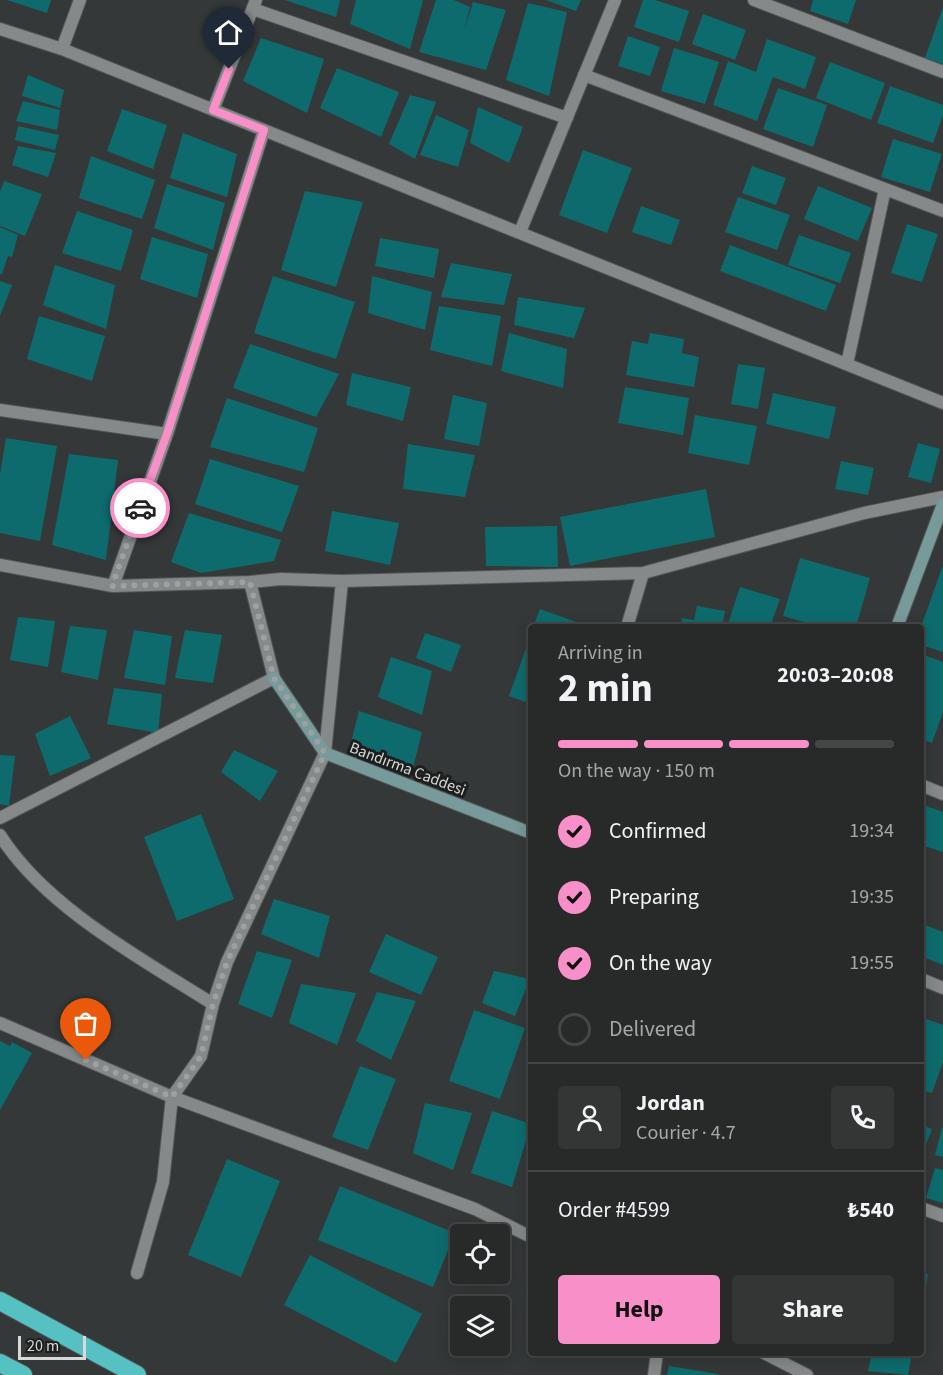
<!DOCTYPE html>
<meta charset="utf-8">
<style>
body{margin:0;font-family:"Source Sans 3",sans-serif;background:#343636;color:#f1f3f6;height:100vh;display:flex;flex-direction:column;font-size:22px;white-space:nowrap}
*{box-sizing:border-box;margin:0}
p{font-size:20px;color:#a5a7a8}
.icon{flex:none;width:33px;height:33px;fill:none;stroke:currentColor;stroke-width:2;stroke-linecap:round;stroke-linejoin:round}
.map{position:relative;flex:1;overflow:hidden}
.sheet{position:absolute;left:528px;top:624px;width:396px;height:732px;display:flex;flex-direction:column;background:#282a2a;border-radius:6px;box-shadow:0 3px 15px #0003,0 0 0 2px #444647}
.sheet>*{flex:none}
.controls{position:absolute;left:450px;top:1224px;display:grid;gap:12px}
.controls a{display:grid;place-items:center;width:60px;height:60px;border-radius:6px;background:#282a2a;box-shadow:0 3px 15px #0003,0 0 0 2px #444647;font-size:30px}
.scale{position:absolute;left:18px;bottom:15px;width:68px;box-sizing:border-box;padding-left:6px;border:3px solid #d8dada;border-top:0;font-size:16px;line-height:21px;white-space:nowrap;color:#d8dada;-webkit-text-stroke:4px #1d1f1f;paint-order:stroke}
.pin{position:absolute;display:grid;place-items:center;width:51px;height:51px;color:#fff;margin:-62px -26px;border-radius:50% 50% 50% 0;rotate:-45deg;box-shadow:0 0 6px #0007}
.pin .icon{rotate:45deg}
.courier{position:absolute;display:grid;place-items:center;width:60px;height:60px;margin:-30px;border:4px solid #f98fc9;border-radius:50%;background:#fff;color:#222;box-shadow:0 2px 8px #0007}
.headline em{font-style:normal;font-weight:700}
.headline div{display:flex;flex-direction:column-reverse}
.headline{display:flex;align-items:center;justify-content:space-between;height:102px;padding:0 30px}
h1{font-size:39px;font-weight:700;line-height:45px}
.bar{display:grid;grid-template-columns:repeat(4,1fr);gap:9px 6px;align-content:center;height:72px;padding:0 30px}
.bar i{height:8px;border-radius:4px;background:#444647}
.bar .on{background:#f98fc9}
.bar p{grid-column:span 4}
.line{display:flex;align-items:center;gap:15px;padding:0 30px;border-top:2px solid #444647}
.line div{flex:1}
.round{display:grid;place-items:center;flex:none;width:63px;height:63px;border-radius:6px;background:#343636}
ol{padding:0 30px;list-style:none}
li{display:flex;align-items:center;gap:18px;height:66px}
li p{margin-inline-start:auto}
li .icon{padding:6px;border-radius:50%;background:#f98fc9;color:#111;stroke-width:4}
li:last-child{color:#a5a7a8}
li i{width:33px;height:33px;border:3px solid #444647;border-radius:50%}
.action{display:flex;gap:12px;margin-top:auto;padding:12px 30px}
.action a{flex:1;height:69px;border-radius:6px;background:#f98fc9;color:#111;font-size:24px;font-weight:700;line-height:69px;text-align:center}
.action a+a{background:#343636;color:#f1f3f6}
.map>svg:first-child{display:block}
.building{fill:#0e6b6d}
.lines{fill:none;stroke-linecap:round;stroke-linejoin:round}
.street-casing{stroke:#545757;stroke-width:14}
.secondary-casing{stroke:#545757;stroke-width:14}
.highway-casing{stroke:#545757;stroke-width:20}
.street{stroke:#858989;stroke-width:12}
.secondary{stroke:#779a9a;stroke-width:12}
.highway{stroke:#55c1c3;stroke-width:18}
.done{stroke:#9fa1a1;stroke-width:6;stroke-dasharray:0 10.8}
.route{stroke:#f98fc9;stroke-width:8}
.labels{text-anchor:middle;stroke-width:6;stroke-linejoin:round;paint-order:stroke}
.street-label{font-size:16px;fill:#d8dada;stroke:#1d1f1f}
</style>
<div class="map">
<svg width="943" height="1375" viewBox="0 0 943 1375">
<rect width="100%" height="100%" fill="#353838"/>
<path class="building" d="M7,0H51L47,13Z
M285,0H340L336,17Z
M356,0H423L410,49L350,24Z
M436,0H454L470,7L464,31L473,2L506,10L486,70L419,52Z
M546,0H581L576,11Z
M643,0H655L689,11L679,42L634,27Z
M813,0H856L848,24L810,11Z
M528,3L567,12L549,96L506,80Z
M943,7V64L925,58Z
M703,14L746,30L735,60L692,44Z
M628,36L660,47L650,76L618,66Z
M261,38L324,59L307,113L243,81Z
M767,39L816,57L805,89L773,77L757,121L713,105L728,61L756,72Z
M674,48L719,62L705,104L661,91Z
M830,62L885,83L871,120L816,98Z
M337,68L399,92L381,137L320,108Z
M28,75L64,90L60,108L22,96Z
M890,86L943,105V115L933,143L877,123Z
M778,88L827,105L813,147L763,129Z
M410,95L436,102L415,159L389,144Z
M23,101L60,110L57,130L16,121Z
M478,107L523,127L509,163L470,143Z
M122,109L167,125L153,169L107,151Z
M436,115L469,130L458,167L420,155Z
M18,126L59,135L55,150L15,140Z
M183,133L237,154L227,197L170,178Z
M893,139L942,154L930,192L881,177Z
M18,146L56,153L48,177L12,165Z
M583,150L632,168L607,233L559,215Z
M91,156L155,180L142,219L79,198Z
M752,166L786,178L776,205L742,193Z
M4,181L42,194L25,236L0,226V192Z
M167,184L225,203L213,250L154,228Z
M818,186L872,208L858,241L804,219Z
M305,191L363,202L336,287L281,270Z
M738,197L790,215L777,250L725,232Z
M641,206L680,220L671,245L632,232Z
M77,211L133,230L121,271L62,253Z
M907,224L938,234L922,282L891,273Z
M0,227L18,235L12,257L8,256L2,274H0Z
M799,235L851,253L840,283L788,265Z
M152,237L208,254L197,298L140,279Z
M380,238L439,249L434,278L375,266Z
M730,245L836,285L826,311L720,271Z
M451,263L512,274L504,305L441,297Z
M55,265L115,285L106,329L43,305Z
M273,276L355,302L336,359L254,333Z
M372,276L432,292L425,330L368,313Z
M0,281L12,285L0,316Z
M518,297L585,308L574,338L514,325Z
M439,306L501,316L492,366L430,350Z
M39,316L105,336L92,381L27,359Z
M509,333L567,349L563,388L501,371Z
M650,333L684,339L682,353L699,357L694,387L626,375L632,341L648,344Z
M250,344L339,374L316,417L233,388Z
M738,364L765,368L758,409L731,404Z
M352,373L411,387L403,421L346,405Z
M625,387L689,398L683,435L618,423Z
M773,393L836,407L829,439L766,424Z
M453,395L487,403L479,446L444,439Z
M227,398L318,428L304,472L210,447Z
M695,415L757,426L749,465L688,453Z
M6,438L57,446L40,541L0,533V474Z
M918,443L940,449L931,483L908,477Z
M408,444L475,455L465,497L403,489Z
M69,454L118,460L106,560L52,545Z
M210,459L299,486L282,532L195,504Z
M841,461L874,468L868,495L835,489Z
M706,489L715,537L570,566L560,517Z
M332,511L399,523L390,565L325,551Z
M189,513L281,540L274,561L201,573L171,562Z
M557,526L558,567L486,566L485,527Z
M800,558L870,578L856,627H821L783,616Z
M943,565V652L921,645V627Z
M740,587L780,599L770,627H727Z
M697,606L725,611L722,627H680L682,618L694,620Z
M540,609L590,627H533Z
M18,617L55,621L48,667L10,660Z
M70,626L107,630L98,680L61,672Z
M134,630L172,636L165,685L124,678Z
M185,630L222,635L213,683L175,678Z
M425,633L461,645L451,672L416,658Z
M531,634V704L509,696Z
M921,654L943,662V712L932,743L921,739Z
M391,657L432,671L422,715L378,697Z
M114,688L162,694L158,733L107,724Z
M359,711L422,732L411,776L348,754Z
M70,716L91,758L50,776L35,734Z
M234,750L278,771L260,801L221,772Z
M0,755L15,756L9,806L0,804Z
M921,804L943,812V852L921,845Z
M201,814L234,899L177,921L144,837Z
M274,899L330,916L319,958L261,934Z
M925,925L943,932V965L921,956V936Z
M386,934L438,957L421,995L369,972Z
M257,951L292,960L272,1018L238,1004Z
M494,971L530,979L515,1016L482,1003Z
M301,984L356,993L337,1045L289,1023Z
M377,992L416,1001L391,1060L356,1041Z
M474,1010L525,1028L500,1099L449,1081Z
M921,1017L943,1025V1062L932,1093L921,1090Z
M0,1041L10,1046L12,1042L32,1053L0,1110Z
M360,1066L396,1079L368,1150L332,1137Z
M425,1103L472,1113L453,1170L413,1153Z
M492,1111L531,1124L512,1187L471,1173Z
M921,1125L932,1129L921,1158Z
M942,1128H943V1157L935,1155Z
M227,1159L280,1181L241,1277L188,1255Z
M935,1168L943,1170V1203L926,1198Z
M340,1186L455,1233L433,1287L318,1240Z
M310,1255L422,1314L396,1363L284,1305Z
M921,1273L928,1274L922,1310H921Z
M872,1353H912L908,1375L868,1371Z
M669,1366L718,1374V1375H667Z"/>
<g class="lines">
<g class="street-casing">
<path id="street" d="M754,0L943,72
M253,9L567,118
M0,29L62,49L943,403
M62,49L80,0
M584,75L943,211
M213,110L256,0
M520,232L615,0
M847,364L885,189
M0,410L167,434
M0,565L113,586L250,582L274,678L0,818
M250,582L281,579L342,581L643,573L864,513L943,497
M113,586L167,434L264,130
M627,627L643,573
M921,785L943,794
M0,835C45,907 142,959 213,1004
M921,979L943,988
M0,1023L172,1097L475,1209L531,1237
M921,1208L943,1216
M137,1273L163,1182L172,1097L201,1056L213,1004L227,962L325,753L342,581
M764,1353L807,1375
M654,1375L657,1353"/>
</g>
<g class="secondary-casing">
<path id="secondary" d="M897,627L943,504
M274,678L325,753L531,833"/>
</g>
<g class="highway-casing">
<path id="highway" d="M0,1301L137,1375
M0,1363L23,1375"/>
</g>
<use href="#street" class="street"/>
<use href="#secondary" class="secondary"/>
<use href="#highway" class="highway"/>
</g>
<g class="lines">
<path class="done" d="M86,1060L172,1097L201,1056L213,1004L227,962L325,753L274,678L250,582L112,586L140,508"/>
<path class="route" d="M140,508L167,434L264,130L213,110L229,69"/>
</g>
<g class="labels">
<g class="street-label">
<text transform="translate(408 768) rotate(21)" y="6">Bandırma Caddesi</text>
</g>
</g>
</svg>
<div class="controls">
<a><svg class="icon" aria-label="locate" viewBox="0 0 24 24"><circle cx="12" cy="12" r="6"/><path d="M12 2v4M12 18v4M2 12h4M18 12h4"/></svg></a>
<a><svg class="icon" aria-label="layers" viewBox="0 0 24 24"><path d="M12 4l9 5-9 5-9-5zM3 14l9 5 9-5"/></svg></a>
</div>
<div class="scale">20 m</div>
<div class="pin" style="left:86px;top:1060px;background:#ea580c"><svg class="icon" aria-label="bag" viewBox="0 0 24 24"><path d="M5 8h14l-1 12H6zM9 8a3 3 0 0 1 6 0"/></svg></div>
<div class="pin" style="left:229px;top:69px;background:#1f2937"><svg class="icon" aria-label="home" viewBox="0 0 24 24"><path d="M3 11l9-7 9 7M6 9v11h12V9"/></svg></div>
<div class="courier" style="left:140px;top:508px"><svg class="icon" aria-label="car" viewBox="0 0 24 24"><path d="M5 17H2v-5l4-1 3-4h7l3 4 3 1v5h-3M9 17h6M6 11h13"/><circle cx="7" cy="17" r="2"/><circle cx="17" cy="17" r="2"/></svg></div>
<section class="sheet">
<div class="headline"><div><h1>2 min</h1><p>Arriving in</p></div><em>20:03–20:08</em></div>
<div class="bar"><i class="on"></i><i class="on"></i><i class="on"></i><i></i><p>On the way · 150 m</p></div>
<ol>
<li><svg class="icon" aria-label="check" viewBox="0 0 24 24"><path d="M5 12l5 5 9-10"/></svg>Confirmed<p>19:34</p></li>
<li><svg class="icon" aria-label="check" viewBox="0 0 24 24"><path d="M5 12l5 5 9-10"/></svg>Preparing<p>19:35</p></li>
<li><svg class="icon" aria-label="check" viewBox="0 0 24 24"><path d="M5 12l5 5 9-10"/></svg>On the way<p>19:55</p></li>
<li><i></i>Delivered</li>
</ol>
<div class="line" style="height:108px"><a class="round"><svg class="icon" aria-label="person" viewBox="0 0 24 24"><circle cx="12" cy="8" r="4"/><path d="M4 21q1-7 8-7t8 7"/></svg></a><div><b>Jordan</b><p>Courier · 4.7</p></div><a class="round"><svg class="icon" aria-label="phone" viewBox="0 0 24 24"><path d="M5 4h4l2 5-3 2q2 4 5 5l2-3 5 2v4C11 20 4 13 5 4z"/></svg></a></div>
<div class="line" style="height:78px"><div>Order #4599</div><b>₺540</b></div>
<div class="action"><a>Help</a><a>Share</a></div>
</section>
</div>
